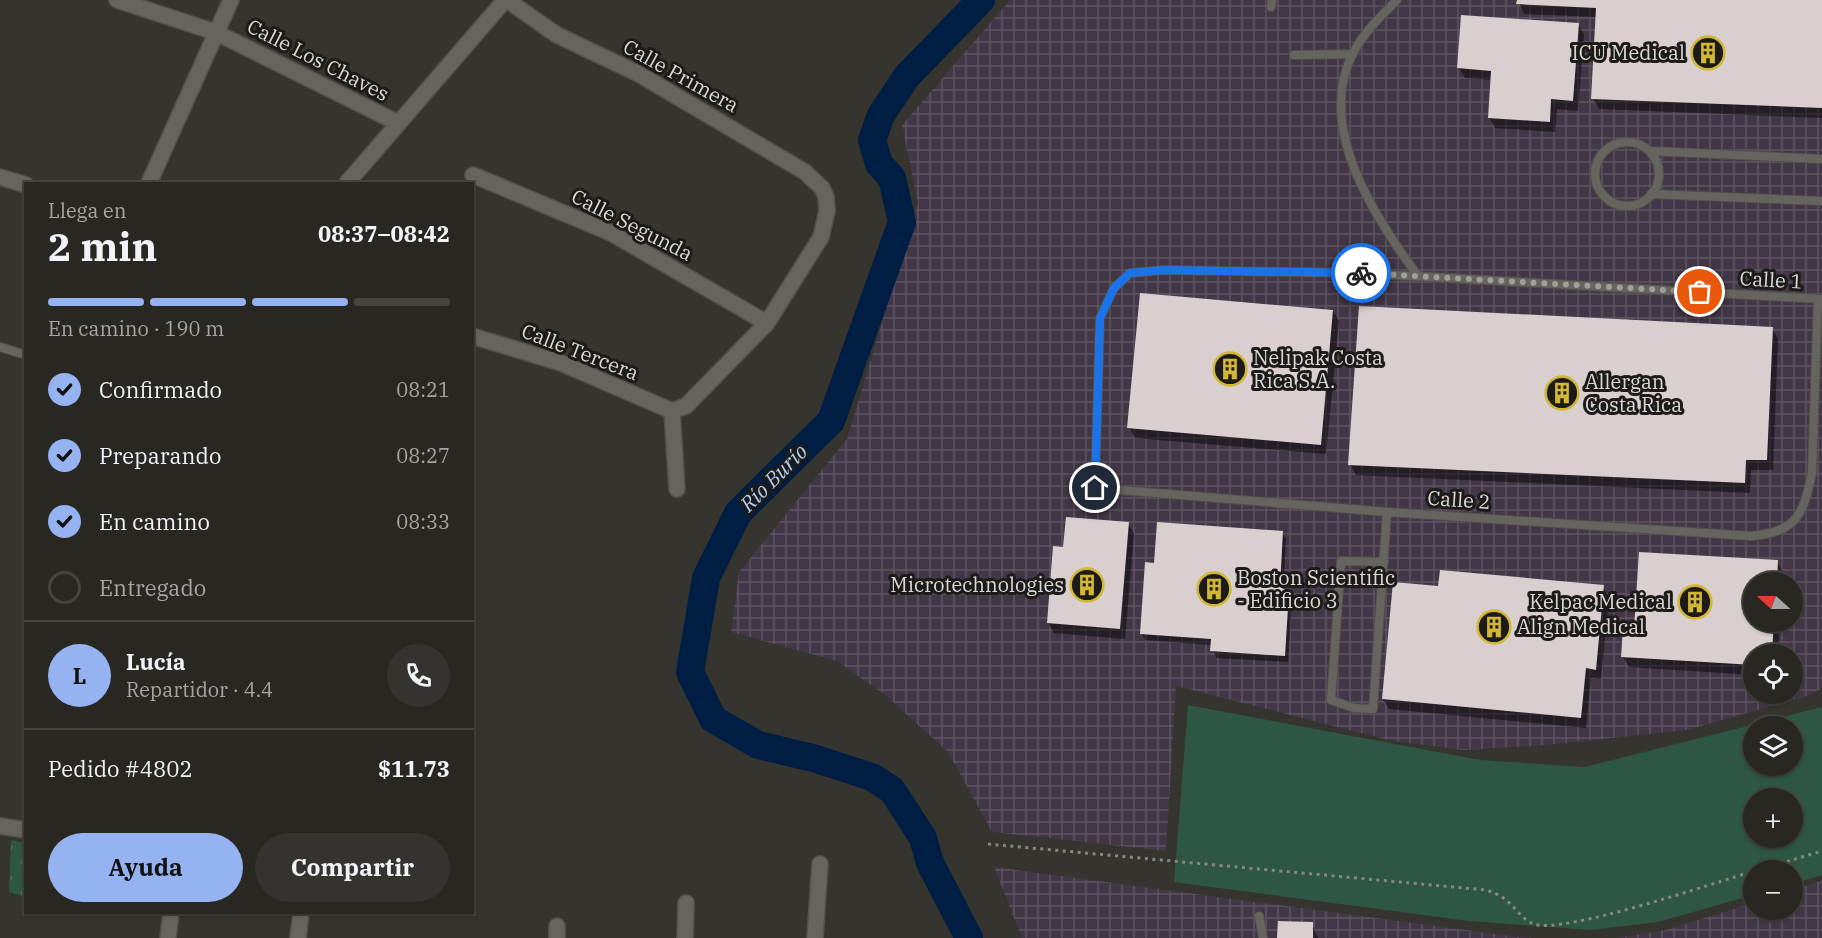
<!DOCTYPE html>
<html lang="es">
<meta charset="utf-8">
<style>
body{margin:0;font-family:"IBM Plex Serif",serif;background:#34332f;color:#f1f3f6;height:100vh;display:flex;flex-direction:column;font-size:22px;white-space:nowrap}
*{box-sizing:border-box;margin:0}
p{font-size:20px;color:#a5a5a5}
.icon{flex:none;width:33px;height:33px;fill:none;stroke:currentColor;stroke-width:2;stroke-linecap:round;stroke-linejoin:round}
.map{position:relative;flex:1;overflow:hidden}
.drawer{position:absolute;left:24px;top:182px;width:450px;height:732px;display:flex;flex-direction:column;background:#282722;border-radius:0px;box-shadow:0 2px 4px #0004,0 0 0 2px #444440}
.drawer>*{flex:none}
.needle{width:39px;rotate:291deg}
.fabs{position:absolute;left:1743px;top:572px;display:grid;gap:12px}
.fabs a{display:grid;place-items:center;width:60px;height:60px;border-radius:50%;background:#282722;box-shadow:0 2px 4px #0004,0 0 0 2px #444440;font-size:30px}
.pin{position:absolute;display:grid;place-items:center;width:51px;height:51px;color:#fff;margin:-26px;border:3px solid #fff;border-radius:50%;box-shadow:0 2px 6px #0007}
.courier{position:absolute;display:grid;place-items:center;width:60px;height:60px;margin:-30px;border:4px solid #1a73e8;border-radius:50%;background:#fff;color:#222;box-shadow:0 2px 8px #0007}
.summary em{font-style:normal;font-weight:700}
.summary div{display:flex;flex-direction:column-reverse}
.summary{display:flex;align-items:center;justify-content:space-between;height:102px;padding:0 24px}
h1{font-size:39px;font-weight:700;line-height:45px}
.bar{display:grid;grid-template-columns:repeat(4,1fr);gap:9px 6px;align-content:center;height:72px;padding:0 24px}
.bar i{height:8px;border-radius:4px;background:#444440}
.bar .active{background:#95b2f1}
.bar p{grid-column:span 4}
.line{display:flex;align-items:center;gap:15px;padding:0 24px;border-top:2px solid #444440}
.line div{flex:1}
.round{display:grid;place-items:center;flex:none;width:63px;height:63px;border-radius:32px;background:#34332f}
ol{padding:0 24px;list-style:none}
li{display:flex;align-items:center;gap:18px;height:66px}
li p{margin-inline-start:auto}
li .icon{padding:6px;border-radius:50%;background:#95b2f1;color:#111;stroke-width:4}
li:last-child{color:#a5a5a5}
li i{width:33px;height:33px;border:3px solid #444440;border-radius:50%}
.action{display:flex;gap:12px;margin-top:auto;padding:12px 24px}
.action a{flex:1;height:69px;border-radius:36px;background:#95b2f1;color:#111;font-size:24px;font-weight:700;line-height:69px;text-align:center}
.action a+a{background:#34332f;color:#f1f3f6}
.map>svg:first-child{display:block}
.industrial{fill:url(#industrial-grid);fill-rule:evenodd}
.grass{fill:#2d5644;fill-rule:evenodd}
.park{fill:url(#park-tufts)}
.shadow{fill:#0007}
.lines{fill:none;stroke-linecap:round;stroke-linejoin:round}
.river{stroke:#001d44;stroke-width:28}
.building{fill:#d8cfce}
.lane-casing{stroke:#52504b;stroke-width:10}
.street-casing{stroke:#52504b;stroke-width:18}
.path{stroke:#888782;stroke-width:3;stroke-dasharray:3 4.5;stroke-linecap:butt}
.lane{stroke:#66645e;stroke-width:8}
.street{stroke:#66645e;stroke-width:15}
.done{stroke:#a09f9a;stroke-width:6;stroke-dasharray:0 10.8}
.route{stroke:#1a73e8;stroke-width:8}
.labels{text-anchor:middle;stroke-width:6;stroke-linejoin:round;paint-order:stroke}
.poi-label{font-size:20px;fill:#d9d8d4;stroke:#1c1b18;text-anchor:start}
.street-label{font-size:20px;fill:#d9d8d4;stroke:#1c1b18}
.water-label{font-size:21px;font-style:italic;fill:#b1d1fa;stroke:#1c1b18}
</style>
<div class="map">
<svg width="1822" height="938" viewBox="0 0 1822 938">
<defs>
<pattern id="industrial-grid" width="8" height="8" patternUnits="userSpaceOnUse" patternTransform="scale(1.5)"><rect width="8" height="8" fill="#423746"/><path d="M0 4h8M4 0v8" fill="none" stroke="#5d5360"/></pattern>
<pattern id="park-tufts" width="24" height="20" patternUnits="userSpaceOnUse" patternTransform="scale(1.5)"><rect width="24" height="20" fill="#2d5644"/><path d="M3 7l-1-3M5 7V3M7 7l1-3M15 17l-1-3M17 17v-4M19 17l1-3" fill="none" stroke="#4b6e5e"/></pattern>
</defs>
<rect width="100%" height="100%" fill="#35342e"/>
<path class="industrial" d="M1010,0H1822V688L1810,695L1687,730L1546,745L1463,750L1393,741L1176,686L1166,851L992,832L948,752L884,694L837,661L731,632L739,572L847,439L918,203L902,125ZM1754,582H1792V621H1754ZM1754,654H1792V693H1754Z
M994,867L1518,937L1535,938H1022Z
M1822,881V938H1617L1666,930L1753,903L1754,909H1792L1793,890Z"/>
<path class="grass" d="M1188,705L1480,760L1585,767L1822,707V875L1793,884L1792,870H1754L1753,895L1658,922L1591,930L1469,921L1174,882ZM1754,726H1792V765H1754ZM1754,798H1792V837H1754Z"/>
<path class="park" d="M11,840L25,843V897L9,892Z"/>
<path class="shadow" d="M1518,0H1822V118L1599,109L1593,98L1597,17L1524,14Z
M1578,24L1584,34L1578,111L1557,109L1555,132L1495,128L1489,117L1492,80L1465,78L1459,68Z
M1333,311L1339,321L1326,454L1135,438L1129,427Z
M1772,329L1778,339L1773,470H1751L1750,493L1356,475L1350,464Z
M1128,523L1134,534L1125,639L1054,633L1048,623L1065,549Z
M1282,532L1286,539L1283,590L1292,600L1288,662L1216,658L1212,645L1145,640L1142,634L1155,564Z
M1777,562L1783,572V582H1754V621H1780L1778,654H1754V675L1629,667L1623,657L1636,630Z
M1603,587L1609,597L1601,679L1591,678L1586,728L1389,709L1383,699L1439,588Z
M1312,924L1318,938H1279Z"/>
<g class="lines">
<path class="river" d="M969,938L930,863L923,838L892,790L872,777L813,758L758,745L713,719L690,672L706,578L738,513L831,421L902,222L892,178L879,164L872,140L881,115L907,76L981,0"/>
</g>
<path class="building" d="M1517,0H1822V108L1591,99L1596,8L1516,4Z
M1461,15L1579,23L1573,101L1551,99L1550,122L1488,118L1491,71L1457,68Z
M1140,293L1333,310L1321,445L1127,428Z
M1359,306L1773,327L1767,460H1746L1745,483L1348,465Z
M1066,517L1129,522L1120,629L1047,623L1053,546L1063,547Z
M1157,522L1283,531L1280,587L1289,592L1285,656L1210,651L1211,639L1140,634L1145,562L1154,563Z
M1639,552L1778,560L1777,582H1754V621H1774L1772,654H1754V665L1621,657L1623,628H1634Z
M1440,570L1604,585L1596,670L1586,668L1581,718L1382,699L1393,582L1438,586Z
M1278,921L1313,922V938H1277Z"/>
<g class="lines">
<g class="lane-casing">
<path id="lane" d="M1397,0C1380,17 1364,32 1353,53C1315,128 1375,217 1418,276
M1271,7L1272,0
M1294,55L1353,54
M1595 174a32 32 0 1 1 64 0a32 32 0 1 1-64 0Z
M1650,151L1822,159
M1651,194L1822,201
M1818,299L1812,473C1803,515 1797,532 1751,536L1387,512L1095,488L1100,318L1114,288L1130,273L1164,270L1359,273L1822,299
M0,347L26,355
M1384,562L1341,561L1331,700L1354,708L1373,709L1387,512
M1259,916L1263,938"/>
</g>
<g class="street-casing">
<path id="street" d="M117,0L215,32L398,123
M507,0L557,35L637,73L805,172L822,188L826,197L827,211L821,237L767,323L686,406L672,411
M473,175L611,233L767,323
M0,177L26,185
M149,183L231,0
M347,183L505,0
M472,336L561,363L672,411
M672,411L677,489
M0,826L26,830
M168,938L171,912
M298,938L301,912
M557,938V926
M685,938L686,903
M815,938L820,864"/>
</g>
<path class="path" d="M988,844L1486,890C1514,898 1516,917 1534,924C1561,935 1717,882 1754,871
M1758,870L1822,851"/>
<use href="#lane" class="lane"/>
<use href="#street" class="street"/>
</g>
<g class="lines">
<path class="done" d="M1361,273L1700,292"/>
<path class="route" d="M1095,488L1100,318L1114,288L1130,273L1164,270L1361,273"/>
</g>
<defs>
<g id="building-ring" transform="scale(1.725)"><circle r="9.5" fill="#1c1b18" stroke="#d2b635" stroke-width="1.5"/><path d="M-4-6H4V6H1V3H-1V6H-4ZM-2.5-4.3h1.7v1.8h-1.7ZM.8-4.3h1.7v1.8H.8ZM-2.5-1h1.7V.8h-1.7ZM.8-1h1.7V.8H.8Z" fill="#d2b635"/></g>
</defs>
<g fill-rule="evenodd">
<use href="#building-ring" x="1708" y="53"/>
<use href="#building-ring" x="1230" y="369"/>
<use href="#building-ring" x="1562" y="393"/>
<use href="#building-ring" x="1087" y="585"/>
<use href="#building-ring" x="1214" y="589"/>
<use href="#building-ring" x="1695" y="602"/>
<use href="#building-ring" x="1494" y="627"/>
</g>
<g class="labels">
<g class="poi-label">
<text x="1685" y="60" text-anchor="end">ICU Medical</text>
<text x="1253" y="365">Nelipak Costa<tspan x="1253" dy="23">Rica S.A.</tspan></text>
<text x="1585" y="389">Allergan<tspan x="1585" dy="23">Costa Rica</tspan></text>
<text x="1237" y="585">Boston Scientific<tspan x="1237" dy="23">- Edificio 3</tspan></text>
<text x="1064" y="592" text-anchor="end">Microtechnologies</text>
<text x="1672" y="609" text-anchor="end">Kelpac Medical</text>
<text x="1517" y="634">Align Medical</text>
</g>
<g class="street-label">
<text transform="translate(318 60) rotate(27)" y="7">Calle Los Chaves</text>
<text transform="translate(681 76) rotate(29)" y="7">Calle Primera</text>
<text transform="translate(632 225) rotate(27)" y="7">Calle Segunda</text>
<text transform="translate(1771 280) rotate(3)" y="7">Calle 1</text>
<text transform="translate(580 352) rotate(21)" y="7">Calle Tercera</text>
<text transform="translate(1459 500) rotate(4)" y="7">Calle 2</text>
</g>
<g class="water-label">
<text transform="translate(774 478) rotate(-45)" y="7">Río Burío</text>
</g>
</g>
</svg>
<div class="fabs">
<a><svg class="needle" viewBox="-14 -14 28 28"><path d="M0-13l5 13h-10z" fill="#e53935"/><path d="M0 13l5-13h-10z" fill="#a5a5a5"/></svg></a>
<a><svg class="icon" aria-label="locate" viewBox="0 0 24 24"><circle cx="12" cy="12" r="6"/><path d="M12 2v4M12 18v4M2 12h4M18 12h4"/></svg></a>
<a><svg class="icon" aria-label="layers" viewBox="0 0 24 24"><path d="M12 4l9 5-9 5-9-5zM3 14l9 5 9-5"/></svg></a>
<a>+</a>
<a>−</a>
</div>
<div class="pin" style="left:1700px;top:292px;background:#ea580c"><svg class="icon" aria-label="bag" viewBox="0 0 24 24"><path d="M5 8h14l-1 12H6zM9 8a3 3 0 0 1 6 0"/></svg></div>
<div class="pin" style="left:1095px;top:488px;background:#1f2937"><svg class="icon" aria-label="home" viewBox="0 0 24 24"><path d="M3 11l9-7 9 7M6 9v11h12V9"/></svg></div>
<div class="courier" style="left:1361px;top:273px"><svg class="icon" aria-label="bike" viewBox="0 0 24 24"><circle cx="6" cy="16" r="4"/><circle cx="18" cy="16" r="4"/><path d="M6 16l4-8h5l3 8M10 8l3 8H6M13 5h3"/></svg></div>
<section class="drawer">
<div class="summary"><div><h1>2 min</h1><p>Llega en</p></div><em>08:37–08:42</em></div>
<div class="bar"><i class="active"></i><i class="active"></i><i class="active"></i><i></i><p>En camino · 190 m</p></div>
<ol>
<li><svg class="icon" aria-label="check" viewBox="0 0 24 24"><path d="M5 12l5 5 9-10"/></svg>Confirmado<p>08:21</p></li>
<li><svg class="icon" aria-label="check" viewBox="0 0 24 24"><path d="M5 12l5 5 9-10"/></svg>Preparando<p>08:27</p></li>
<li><svg class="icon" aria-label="check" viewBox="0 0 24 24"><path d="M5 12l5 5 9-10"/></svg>En camino<p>08:33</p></li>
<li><i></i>Entregado</li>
</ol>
<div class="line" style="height:108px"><b class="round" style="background:#95b2f1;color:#111">L</b><div><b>Lucía</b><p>Repartidor · 4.4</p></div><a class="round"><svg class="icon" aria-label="phone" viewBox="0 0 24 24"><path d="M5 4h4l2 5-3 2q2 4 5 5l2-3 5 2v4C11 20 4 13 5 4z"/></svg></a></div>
<div class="line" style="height:78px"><div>Pedido #4802</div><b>$11.73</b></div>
<div class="action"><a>Ayuda</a><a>Compartir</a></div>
</section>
</div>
